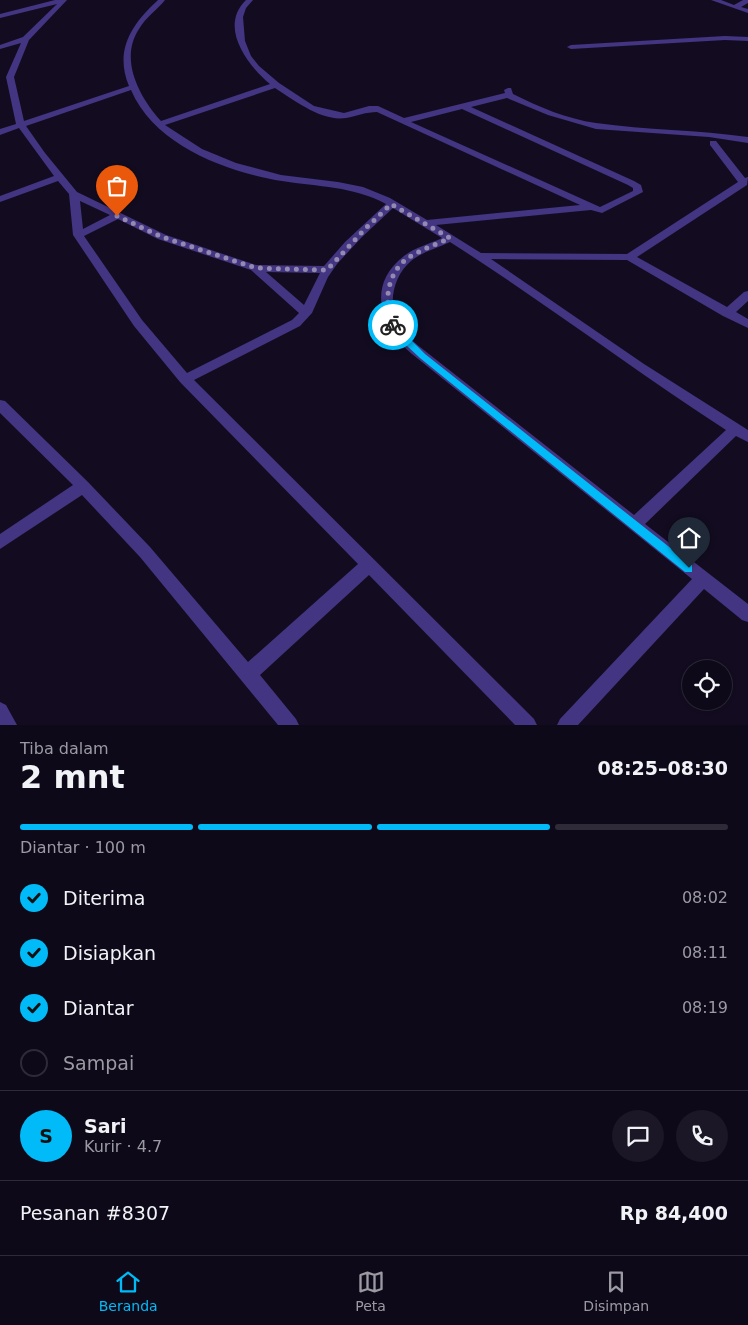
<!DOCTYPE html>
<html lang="id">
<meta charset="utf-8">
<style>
body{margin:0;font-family:"DejaVu Sans",sans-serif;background:#1c1726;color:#f1f3f6;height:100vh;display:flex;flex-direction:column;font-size:19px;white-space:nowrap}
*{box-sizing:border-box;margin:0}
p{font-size:16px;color:#9b9aa2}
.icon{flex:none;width:28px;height:28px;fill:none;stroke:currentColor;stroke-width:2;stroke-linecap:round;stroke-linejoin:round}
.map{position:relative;height:725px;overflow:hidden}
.panel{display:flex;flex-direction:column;background:#0e0919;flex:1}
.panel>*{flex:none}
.fabs{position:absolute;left:682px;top:660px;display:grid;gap:10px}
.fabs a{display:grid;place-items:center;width:50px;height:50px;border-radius:50%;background:#0e0919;box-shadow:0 1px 4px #0004,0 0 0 1px #2e2a38;font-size:25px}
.pin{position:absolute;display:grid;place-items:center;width:42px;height:42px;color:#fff;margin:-51px -21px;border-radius:50% 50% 50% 0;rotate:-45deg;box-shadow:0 0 5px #0007}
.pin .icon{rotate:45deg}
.courier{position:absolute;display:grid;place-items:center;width:50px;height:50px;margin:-25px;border:4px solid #00bbf7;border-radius:50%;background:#fff;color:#222;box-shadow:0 1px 6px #0007}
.headline em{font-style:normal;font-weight:600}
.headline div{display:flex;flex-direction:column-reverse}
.headline{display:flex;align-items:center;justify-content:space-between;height:85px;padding:0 20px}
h1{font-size:32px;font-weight:600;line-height:38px}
.bar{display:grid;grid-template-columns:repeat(4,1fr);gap:8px 5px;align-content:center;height:60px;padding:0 20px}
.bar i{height:6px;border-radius:4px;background:#2e2a38}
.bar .selected{background:#00bbf7}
.bar p{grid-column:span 4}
.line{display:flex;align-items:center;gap:12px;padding:0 20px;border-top:1px solid #2e2a38}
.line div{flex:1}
.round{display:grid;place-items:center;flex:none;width:52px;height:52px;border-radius:26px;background:#1c1726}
ol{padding:0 20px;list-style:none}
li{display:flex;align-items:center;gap:15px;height:55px}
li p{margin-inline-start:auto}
li .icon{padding:5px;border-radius:50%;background:#00bbf7;color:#111;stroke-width:4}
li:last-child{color:#9b9aa2}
li i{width:28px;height:28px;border:2px solid #2e2a38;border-radius:50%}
.dock{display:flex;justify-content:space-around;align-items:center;height:70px;border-top:1px solid #2e2a38;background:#0e0919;font-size:14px;color:#9b9aa2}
.dock a{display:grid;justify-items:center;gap:2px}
.dock .selected{color:#00bbf7}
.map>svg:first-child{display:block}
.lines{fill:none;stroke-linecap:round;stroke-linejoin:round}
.street{fill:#433581;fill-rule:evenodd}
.route{fill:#00bbf7}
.done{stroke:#9489b1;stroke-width:5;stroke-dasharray:0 9}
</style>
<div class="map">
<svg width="748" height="725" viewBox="0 0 748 725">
<rect width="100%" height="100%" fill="#130c21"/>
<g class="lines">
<path class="street" d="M55,0H67L29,40L14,77L24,121L129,86C114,50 132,24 158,0H165C157,10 146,17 139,29C119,59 139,97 161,121L270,84C248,66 218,27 246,0H253L246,8L243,17L245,41L251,56L259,66L279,83L314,106L344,113L369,106H378L404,118L505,93L504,90L508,88H511L513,94C539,107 567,119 596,123C646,130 698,130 748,137V143L709,137L596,129L548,115L507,98L471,107L634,181L641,185L643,192L602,213L591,210L436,225L481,253L627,254L738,182L710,145V141H716L745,178L748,177L747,185L637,257L727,307L744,292L748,291V301L736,312L748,319V328L723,316L627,260L491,259L644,364L748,430V442L736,436L645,524L748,604V622L742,620L704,589L578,725H557L560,719L692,579L412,354C380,327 366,285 404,256C415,247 430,244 442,238L393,208L361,238L337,264L328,277L312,313L300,326L194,380L534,719L537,725H515L369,575L260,675L296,719L299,725H278L140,557L82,495L0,549V534L73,485L0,413V400L5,401L88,482L150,547L248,662L358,564L180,382L134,326L73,235L69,194L58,181L0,202V196L54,176L19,128L0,135V129L16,124L6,77L21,43L0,49V45L23,37L57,4L0,18V14ZM275,88C294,100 322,122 346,118C357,116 366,112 377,112L580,205L427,220L390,198L363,187L338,182L281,175L236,163L202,149L165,125ZM131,90C155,146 227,172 282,181C318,187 353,186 386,204L345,242L324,266L256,265L166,235L77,192L45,153L26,126ZM462,109L628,185L633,188V191L600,207L411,122ZM80,201L110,215L83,229ZM118,219L158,239L251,270L299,313L292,320L187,373L142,320L84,236ZM450,242C544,302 632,369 726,430L634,515L420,347C413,341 404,334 399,325C387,305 393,276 411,261C422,252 437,248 450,242ZM266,272L320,273L304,305Z
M711,0H721L734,5L743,0H748V3L741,7L748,9V13Z
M725,36L748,37V41L725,40L571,49L567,47L571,45Z
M0,702L6,705L17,725H0Z"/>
</g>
<path class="route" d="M393,322L425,354L692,565V572H685L420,358L393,333L389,325Z"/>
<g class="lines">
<path class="done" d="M117,216L162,237L256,268L327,270L365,229L391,204L450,238C437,244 420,250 408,258C387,273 383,302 393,325"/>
</g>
</svg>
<div class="fabs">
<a><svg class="icon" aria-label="locate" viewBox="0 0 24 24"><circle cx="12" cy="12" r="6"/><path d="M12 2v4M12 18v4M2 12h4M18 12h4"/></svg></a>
</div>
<div class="pin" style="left:117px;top:216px;background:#ea580c"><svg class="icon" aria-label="bag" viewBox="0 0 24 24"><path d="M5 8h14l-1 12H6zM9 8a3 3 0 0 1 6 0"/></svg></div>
<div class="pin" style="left:689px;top:568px;background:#1f2937"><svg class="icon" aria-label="home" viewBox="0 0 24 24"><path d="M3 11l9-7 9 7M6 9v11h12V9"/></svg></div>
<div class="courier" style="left:393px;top:325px"><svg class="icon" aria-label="bike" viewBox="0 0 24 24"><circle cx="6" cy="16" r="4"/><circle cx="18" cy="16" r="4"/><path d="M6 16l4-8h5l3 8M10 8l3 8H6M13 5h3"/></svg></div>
</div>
<section class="panel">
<div class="headline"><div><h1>2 mnt</h1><p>Tiba dalam</p></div><em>08:25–08:30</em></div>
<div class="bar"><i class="selected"></i><i class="selected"></i><i class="selected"></i><i></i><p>Diantar · 100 m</p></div>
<ol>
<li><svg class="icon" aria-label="check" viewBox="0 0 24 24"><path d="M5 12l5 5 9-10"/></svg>Diterima<p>08:02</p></li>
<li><svg class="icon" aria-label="check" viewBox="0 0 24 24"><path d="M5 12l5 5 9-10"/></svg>Disiapkan<p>08:11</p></li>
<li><svg class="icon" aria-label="check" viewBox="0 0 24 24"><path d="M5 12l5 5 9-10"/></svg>Diantar<p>08:19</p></li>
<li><i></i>Sampai</li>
</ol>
<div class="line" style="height:90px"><b class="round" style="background:#00bbf7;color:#111">S</b><div><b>Sari</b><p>Kurir · 4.7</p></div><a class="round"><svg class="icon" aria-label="chat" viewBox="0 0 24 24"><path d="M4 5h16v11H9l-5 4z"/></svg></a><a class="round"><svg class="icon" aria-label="phone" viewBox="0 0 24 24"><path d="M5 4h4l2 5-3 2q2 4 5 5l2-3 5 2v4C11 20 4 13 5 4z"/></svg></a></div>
<div class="line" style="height:65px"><div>Pesanan #8307</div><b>Rp 84,400</b></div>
</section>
<nav class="dock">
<a class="selected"><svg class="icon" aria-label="home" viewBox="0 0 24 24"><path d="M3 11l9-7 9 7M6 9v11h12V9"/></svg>Beranda</a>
<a><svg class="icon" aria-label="map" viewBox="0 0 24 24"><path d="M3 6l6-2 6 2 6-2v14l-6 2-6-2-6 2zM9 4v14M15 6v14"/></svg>Peta</a>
<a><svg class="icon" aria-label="saved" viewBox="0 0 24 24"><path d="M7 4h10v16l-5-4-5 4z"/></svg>Disimpan</a>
</nav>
